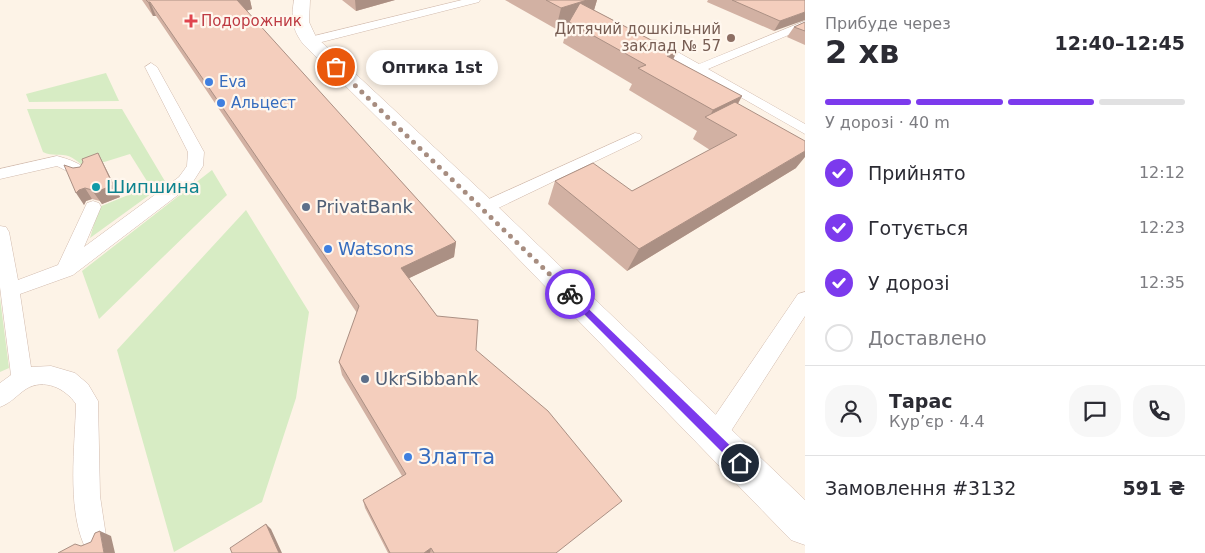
<!DOCTYPE html>
<html lang="uk">
<meta charset="utf-8">
<style>
body{margin:0;font-family:"DejaVu Sans",sans-serif;background:#f7f7f7;color:#2b2b33;height:100vh;display:flex;flex-direction:column;font-size:19px;white-space:nowrap}
*{box-sizing:border-box;margin:0}
p{font-size:16px;color:#7c7c81}
.icon{flex:none;width:28px;height:28px;fill:none;stroke:currentColor;stroke-width:2;stroke-linecap:round;stroke-linejoin:round}
.map{position:relative;flex:1;overflow:hidden}
.sheet{display:flex;flex-direction:column;background:#fff;width:400px}
.sheet>*{flex:none}
.pin{position:absolute;display:grid;place-items:center;width:42px;height:42px;color:#fff;margin:-21px;border:2px solid #fff;border-radius:50%;box-shadow:0 1px 5px #0007}
.courier{position:absolute;display:grid;place-items:center;width:50px;height:50px;margin:-25px;border:4px solid #7c3aed;border-radius:50%;background:#fff;color:#222;box-shadow:0 1px 6px #0007}
.bubble{position:absolute;height:35px;border-radius:18px;background:#fff;box-shadow:0 2px 8px #0003;font-size:16px;font-weight:800;line-height:35px;text-align:center}
.overview em{font-style:normal;font-weight:800}
.overview div{display:flex;flex-direction:column-reverse}
.overview{display:flex;align-items:center;justify-content:space-between;height:85px;padding:0 20px}
h1{font-size:32px;font-weight:800;line-height:38px}
.bar{display:grid;grid-template-columns:repeat(4,1fr);gap:8px 5px;align-content:center;height:60px;padding:0 20px}
.bar i{height:6px;border-radius:4px;background:#e1e1e2}
.bar .active{background:#7c3aed}
.bar p{grid-column:span 4}
.line{display:flex;align-items:center;gap:12px;padding:0 20px;border-top:1px solid #e1e1e2}
.line div{flex:1}
.round{display:grid;place-items:center;flex:none;width:52px;height:52px;border-radius:20px;background:#f7f7f7}
ol{padding:0 20px;list-style:none}
li{display:flex;align-items:center;gap:15px;height:55px}
li p{margin-inline-start:auto}
li .icon{padding:5px;border-radius:50%;background:#7c3aed;color:#fff;stroke-width:4}
li:last-child{color:#7c7c81}
li i{width:28px;height:28px;border:2px solid #e1e1e2;border-radius:50%}
main{display:flex;flex:1;min-height:0}
.map>svg:first-child{display:block}
.green{fill:#d7ecc4}
.lines{fill:none;stroke-linecap:round;stroke-linejoin:round}
.lane-casing{stroke:#d2bbae;stroke-width:1}
.street-casing{stroke:#d2bbae;stroke-width:1}
.lane{fill:#fff;fill-rule:evenodd}
.street{fill:#fff;fill-rule:evenodd}
.wall{fill:#d2b1a3}
.shaded-wall{fill:#ab9084}
.building{fill:#f4cebd;stroke:#ab9084}
.route{fill:#7c3aed}
.done{stroke:#a78d80;stroke-width:5;stroke-dasharray:0 9}
.health-dot{fill:#e0444e;stroke:#fff7ee;stroke-width:2}
.education-dot{fill:#8d6e63;stroke:#fff7ee;stroke-width:2}
.shop-dot{fill:#3f7fe0;stroke:#fff7ee;stroke-width:2}
.culture-dot{fill:#0f9aa8;stroke:#fff7ee;stroke-width:2}
.service-dot{fill:#5c6f8a;stroke:#fff7ee;stroke-width:2}
.labels{text-anchor:middle;stroke-width:4.5;stroke-linejoin:round;paint-order:stroke}
.far-health-label{font-size:15px;fill:#be3a42;stroke:#fff7ee;text-anchor:start}
.far-education-label{font-size:15px;fill:#785e54;stroke:#fff7ee;text-anchor:end}
.far-shop-label{font-size:15px;fill:#366cbe;stroke:#fff7ee;text-anchor:start}
.culture-label{font-size:18px;fill:#0d838f;stroke:#fff7ee;text-anchor:start}
.service-label{font-size:18px;fill:#4e5e75;stroke:#fff7ee;text-anchor:start}
.shop-label{font-size:18px;fill:#366cbe;stroke:#fff7ee;text-anchor:start}
.near-shop-label{font-size:21px;fill:#366cbe;stroke:#fff7ee;text-anchor:start}
</style>
<main>
<div class="map">
<svg width="805" height="553" viewBox="0 0 805 553">
<rect width="100%" height="100%" fill="#fdf3e7"/>
<path class="green" d="M106,73L119,101L29,102L26,94Z
M27,109H122L166,183L90,238L99,207L150,186L130,154L85,168C78,162 73,156 63,155C56,154 50,156 43,152Z
M212,170L227,195L99,319L82,271Z
M246,210L309,312L296,398L262,502L174,552L117,350Z
M0,298L9,368L0,372Z"/>
<g class="lines">
<g class="lane-casing">
<path id="lane" d="M462,0H480L479,2L310,45L304,41L306,38Z
M805,21V28L708,69L805,124V134L646,43L648,40H656L699,64Z
M151,63L157,67L204,152L203,166L191,185L73,275L20,294L31,367L51,366L75,373L88,384L98,401L100,496L106,536L102,545L93,549L84,545C67,506 75,446 76,404C65,388 44,378 26,389C17,395 11,403 0,407V383L11,375L0,287V226L6,227L9,232L18,280L58,265L87,203L93,201L99,203L101,207L84,247L179,177L187,166L188,152L145,67Z
M635,133L640,134L642,137L640,140L490,212L484,214L478,212L476,208L478,204Z
M57,156C68,159 82,163 89,173L87,177L81,178L57,166L0,179V169Z
M805,292V316L722,445L714,449L706,445L702,437L706,429L798,294Z"/>
</g>
<g class="street-casing">
<path id="street" d="M294,0H310L309,22L316,37L493,202L805,500V545L791,540L475,214L304,45C292,30 291,18 294,0Z"/>
</g>
<use href="#lane" class="lane"/>
<use href="#street" class="street"/>
</g>
<path class="wall" d="M142,0H250L252,9L246,11L456,242L454,257L409,278L437,316L476,350L556,553H388L365,508L363,500L402,476L342,375L339,362L357,313L156,16H153Z
M342,0H395L356,11Z
M505,0H597L594,10L676,53L673,60L742,96L738,104L796,168L627,271L548,204L555,181L632,191L710,150L693,139L697,131L629,90L632,84L563,43L568,25L556,29Z
M708,0H805L774,31L707,2Z
M805,22V45L787,37L794,27Z
M98,153L120,197L102,204L100,201L92,199L86,201L84,205L73,168L80,167Z"/>
<path class="shaded-wall" d="M236,0H250L252,9L239,13Z
M355,0H395L356,11Z
M587,0H597L592,17L569,22L568,25L556,29L561,8Z
M148,2H150L156,16H153Z
M805,12V20L774,31L780,21Z
M676,53L666,75L667,56Z
M742,96L729,119H708L713,110Z
M805,151V157L796,168L627,271L639,249Z
M98,153L120,197L102,204L94,193Z
M85,188L92,199L86,201L84,205L76,193L79,190Z
M456,242L454,257L401,282V268Z
M266,524L271,529L282,553H279Z
M100,531L111,536L115,553H104Z
M431,548L430,553H424Z"/>
<path class="building" d="M146,0H237L456,242L401,268L437,316L478,320L476,350L548,411L622,501L556,553H434L431,548L424,553H390L363,500L406,474L339,362L359,306L150,2H148Z
M546,0H587L561,8Z
M732,0H805V12L780,21Z
M580,3L676,53L667,56L742,96L713,110L638,68L646,65L569,22Z
M805,22V31L794,27Z
M735,102L805,141V151L639,249L555,181L593,163L632,191L737,135L705,117Z
M98,153L113,185L94,193L92,190L85,188L79,190L76,193L64,165L73,168L80,167L83,162L82,159Z
M266,524L279,553H232L230,548Z
M100,531L104,553H58L75,544L81,546L91,542L95,533Z"/>
<path class="route" d="M570,291L744,459L745,463L744,466L740,468L736,466L567,297V292Z"/>
<g class="lines">
<path class="done" d="M336,67L570,294"/>
</g>
<path class="health-dot" d="M188.5 13.5h5v5h5v5h-5v5h-5v-5h-5v-5h5z"/>
<circle class="education-dot" cx="731" cy="38" r="5"/>
<g class="shop-dot">
<circle cx="209" cy="82" r="5"/>
<circle cx="221" cy="103" r="5"/>
<circle cx="328" cy="249" r="5"/>
<circle cx="408" cy="457" r="5"/>
</g>
<circle class="culture-dot" cx="96" cy="187" r="5"/>
<g class="service-dot">
<circle cx="306" cy="207" r="5"/>
<circle cx="365" cy="379" r="5"/>
</g>
<g class="labels">
<g class="far-health-label">
<text x="201" y="26">Подорожник</text>
</g>
<g class="far-education-label">
<text x="721" y="34">Дитячий дошкільний<tspan x="721" dy="17">заклад № 57</tspan></text>
</g>
<g class="far-shop-label">
<text x="219" y="87">Eva</text>
<text x="231" y="108">Альцест</text>
</g>
<g class="culture-label">
<text x="106" y="193">Шипшина</text>
</g>
<g class="service-label">
<text x="316" y="213">PrivatBank</text>
<text x="375" y="385">UkrSibbank</text>
</g>
<g class="shop-label">
<text x="338" y="255">Watsons</text>
</g>
<g class="near-shop-label">
<text x="418" y="464">Златта</text>
</g>
</g>
</svg>
<div class="pin" style="left:336px;top:67px;background:#ea580c"><svg class="icon" aria-label="bag" viewBox="0 0 24 24"><path d="M5 8h14l-1 12H6zM9 8a3 3 0 0 1 6 0"/></svg></div>
<div class="pin" style="left:740px;top:463px;background:#1f2937"><svg class="icon" aria-label="home" viewBox="0 0 24 24"><path d="M3 11l9-7 9 7M6 9v11h12V9"/></svg></div>
<div class="courier" style="left:570px;top:294px"><svg class="icon" aria-label="bike" viewBox="0 0 24 24"><circle cx="6" cy="16" r="4"/><circle cx="18" cy="16" r="4"/><path d="M6 16l4-8h5l3 8M10 8l3 8H6M13 5h3"/></svg></div>
<div class="bubble" style="left:366px;top:50px;width:132px">Оптика 1st</div>
</div>
<section class="sheet">
<div class="overview"><div><h1>2 хв</h1><p>Прибуде через</p></div><em>12:40–12:45</em></div>
<div class="bar"><i class="active"></i><i class="active"></i><i class="active"></i><i></i><p>У дорозі · 40 m</p></div>
<ol>
<li><svg class="icon" aria-label="check" viewBox="0 0 24 24"><path d="M5 12l5 5 9-10"/></svg>Прийнято<p>12:12</p></li>
<li><svg class="icon" aria-label="check" viewBox="0 0 24 24"><path d="M5 12l5 5 9-10"/></svg>Готується<p>12:23</p></li>
<li><svg class="icon" aria-label="check" viewBox="0 0 24 24"><path d="M5 12l5 5 9-10"/></svg>У дорозі<p>12:35</p></li>
<li><i></i>Доставлено</li>
</ol>
<div class="line" style="height:90px"><a class="round"><svg class="icon" aria-label="person" viewBox="0 0 24 24"><circle cx="12" cy="8" r="4"/><path d="M4 21q1-7 8-7t8 7"/></svg></a><div><b>Тарас</b><p>Кур’єр · 4.4</p></div><a class="round"><svg class="icon" aria-label="chat" viewBox="0 0 24 24"><path d="M4 5h16v11H9l-5 4z"/></svg></a><a class="round"><svg class="icon" aria-label="phone" viewBox="0 0 24 24"><path d="M5 4h4l2 5-3 2q2 4 5 5l2-3 5 2v4C11 20 4 13 5 4z"/></svg></a></div>
<div class="line" style="height:65px"><div>Замовлення #3132</div><b>591 ₴</b></div>
</section>
</main>
